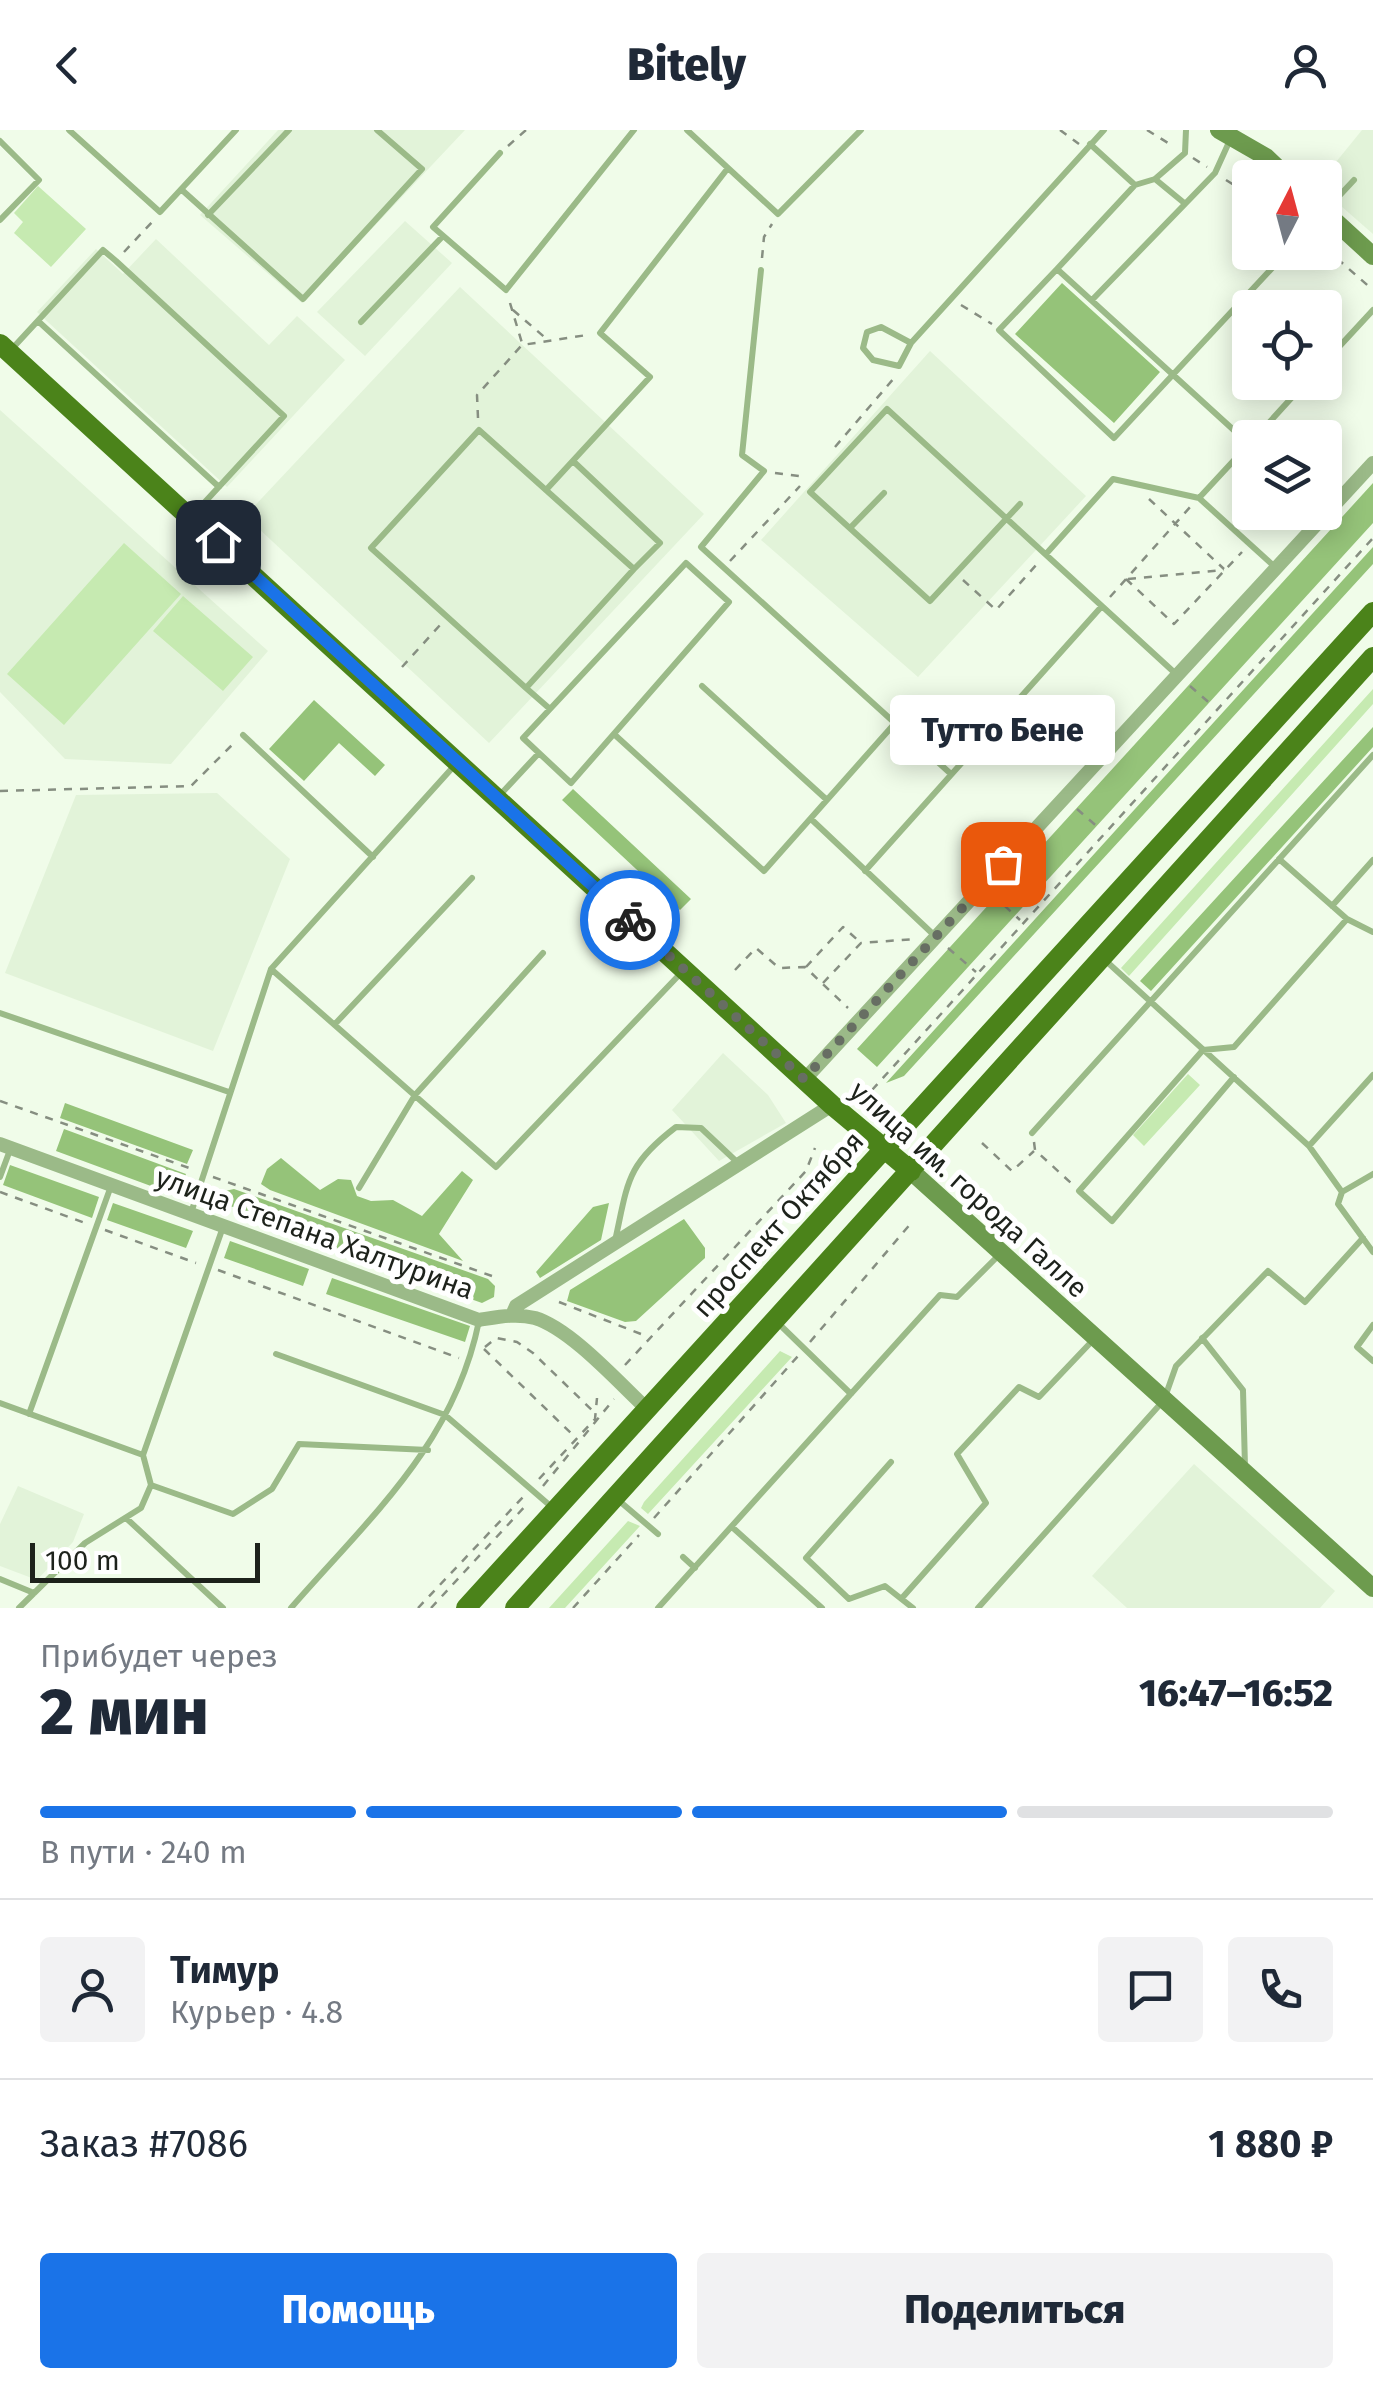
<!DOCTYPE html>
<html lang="ru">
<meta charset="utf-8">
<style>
body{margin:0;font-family:"Fira Sans",sans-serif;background:#f2f2f3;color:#1f2937;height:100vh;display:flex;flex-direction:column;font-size:38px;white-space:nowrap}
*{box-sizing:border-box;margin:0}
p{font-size:32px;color:#747a83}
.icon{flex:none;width:55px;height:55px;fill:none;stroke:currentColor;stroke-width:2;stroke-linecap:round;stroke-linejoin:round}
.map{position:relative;height:1478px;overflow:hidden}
.sheet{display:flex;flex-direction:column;background:#fff;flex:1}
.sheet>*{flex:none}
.needle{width:65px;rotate:6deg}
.fabs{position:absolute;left:1232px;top:30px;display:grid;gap:20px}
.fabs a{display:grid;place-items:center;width:110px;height:110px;border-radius:10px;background:#fff;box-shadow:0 5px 25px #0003;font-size:50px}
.scale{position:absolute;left:30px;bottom:25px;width:230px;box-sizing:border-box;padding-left:10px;border:5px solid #1d221b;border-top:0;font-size:28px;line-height:35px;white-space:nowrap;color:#1d221b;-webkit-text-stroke:8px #fff;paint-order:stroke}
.pin{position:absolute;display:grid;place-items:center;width:85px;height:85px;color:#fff;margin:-42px;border-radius:20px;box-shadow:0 5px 15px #0006}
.courier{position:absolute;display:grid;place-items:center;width:100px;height:100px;margin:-50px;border:8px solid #1a73e8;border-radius:50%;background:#fff;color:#222;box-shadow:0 2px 12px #0007}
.bubble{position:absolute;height:70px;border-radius:10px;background:#fff;box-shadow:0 5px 25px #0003;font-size:32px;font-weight:800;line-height:70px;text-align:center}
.head em{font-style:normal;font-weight:800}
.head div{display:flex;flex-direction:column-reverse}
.head{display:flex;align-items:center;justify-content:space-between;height:170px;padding:0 40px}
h1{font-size:65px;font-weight:800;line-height:75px}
.bar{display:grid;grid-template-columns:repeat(4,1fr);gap:15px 10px;align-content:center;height:120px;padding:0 40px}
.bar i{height:12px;border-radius:8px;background:#e0e1e3}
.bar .active{background:#1a73e8}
.bar p{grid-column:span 4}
.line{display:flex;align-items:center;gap:25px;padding:0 40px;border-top:2px solid #e0e1e3}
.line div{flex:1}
.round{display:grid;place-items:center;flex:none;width:105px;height:105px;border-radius:10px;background:#f2f2f3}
.button{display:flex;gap:20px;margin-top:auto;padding:20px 40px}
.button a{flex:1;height:115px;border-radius:10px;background:#1a73e8;color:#fff;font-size:40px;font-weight:800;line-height:115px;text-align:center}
.button a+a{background:#f2f2f3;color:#1f2937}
header{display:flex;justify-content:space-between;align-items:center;height:130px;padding:0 40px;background:#fff;font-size:45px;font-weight:800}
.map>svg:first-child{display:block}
.built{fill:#e2f3d9}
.green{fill:#c6eab1}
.forest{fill:#95c379}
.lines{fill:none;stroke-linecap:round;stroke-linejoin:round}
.path{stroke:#868e81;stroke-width:2.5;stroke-dasharray:8 8;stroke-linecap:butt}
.lane{stroke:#9bba88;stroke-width:6}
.street{stroke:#9bba88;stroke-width:14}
.secondary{stroke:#6d9b4e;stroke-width:18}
.primary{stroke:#4b831a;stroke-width:20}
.done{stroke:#676e63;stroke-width:10;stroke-dasharray:0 18}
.route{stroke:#1a73e8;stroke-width:12}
.labels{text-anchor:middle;stroke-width:10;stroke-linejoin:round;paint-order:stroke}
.street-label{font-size:28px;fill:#1d221b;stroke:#fff}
</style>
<header><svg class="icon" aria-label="back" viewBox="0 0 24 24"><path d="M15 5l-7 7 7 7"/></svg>Bitely<svg class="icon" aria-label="person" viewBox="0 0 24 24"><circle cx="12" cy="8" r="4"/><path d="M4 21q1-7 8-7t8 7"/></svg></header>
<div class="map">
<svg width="1373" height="1478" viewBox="0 0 1373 1478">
<rect width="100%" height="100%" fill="#f0fce9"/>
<path class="built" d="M278,0H465L302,173L200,85Z
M1362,0H1373V104L1325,62L1323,48Z
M405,91L452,133L365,226L317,182Z
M156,109L269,215L297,186L345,230L227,357L37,182L96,119L123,144Z
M460,157L704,384L489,613L245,386Z
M930,221L1086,366L918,547L761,410Z
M0,280L268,521L171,634L65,629L0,562Z
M217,663L290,729L213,921L5,843L76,665Z
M723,923L768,965L786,993L719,1031L672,980Z
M1194,1334L1335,1461L1320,1478H1127L1092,1446Z
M18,1356L84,1384L73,1412L37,1450L0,1436V1394Z"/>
<path class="green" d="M38,56L86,99L51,137L14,103L23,92L14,83Z
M124,413L181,464L64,595L7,544Z
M183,466L253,527L223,561L153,501Z
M1373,559V574L1129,846L1121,838Z
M1188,944L1200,955L1144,1016L1133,1005Z
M780,1221L792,1227L648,1384L641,1378L644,1372Z
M628,1391L640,1396L565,1478H549Z"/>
<path class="forest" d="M1062,153L1160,242L1114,293L1015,204Z
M1373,353V393L877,937L857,919Z
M1373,417V434L904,946L886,953Z
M314,570L385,635L375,646L339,613L304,651L269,619Z
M1373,597V617L1151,861L1140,851Z
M573,659L691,769L680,780L562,670Z
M65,973L193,1020L187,1034L60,988Z
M64,999L186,1044L178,1066L56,1021Z
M281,1028L320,1060L338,1049L351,1050L357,1066L371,1071L393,1070L422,1086L462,1041L473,1050L439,1104L463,1131L270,1060L261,1054L267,1039Z
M10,1035L99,1067L92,1088L3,1055Z
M234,1059L488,1149L495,1156L494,1167L482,1173L327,1118L322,1107L221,1073L225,1061Z
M113,1073L193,1101L186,1118L107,1090Z
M609,1073L601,1110L540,1148L536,1142L593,1077Z
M684,1089L705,1118V1128L636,1191L625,1192L567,1171L570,1160Z
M230,1111L309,1139L303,1156L224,1128Z
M332,1148L470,1196L465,1212L326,1164Z"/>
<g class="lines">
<path class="path" d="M1060,0L1079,14
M1147,0L1173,16
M508,16L526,0
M1193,28L1207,37
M1226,50L1250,65
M1325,118L1373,160
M124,122L153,91
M762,128L764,107L772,94
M510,173L522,213
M961,175L992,194
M513,180L549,211
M478,288L477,265L522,215L587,205
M835,317L895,247
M775,343L806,347
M1149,369L1224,439
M730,431L800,356
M1126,449L1174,494L1242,422
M1128,449L1224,440
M963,450L996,480L1038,433
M1110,467L1191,376
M402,537L441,494
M1190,556L1214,577
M0,661L191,656L234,613
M1077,679L1101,700
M993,765L1020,790
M948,818L976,842
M806,837L843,797L860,812
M735,840L756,818L779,838L805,837L848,878
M823,853L861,813L915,809
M872,960L1373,408
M0,971L192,1039
M1034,1012L1035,1020L1071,1053
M982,1013L1012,1041L1034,1021
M213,1047L492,1146
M0,1062L88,1094
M105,1100L196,1133
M218,1140L459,1228
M559,1172L646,1206
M810,1212L912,1092
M485,1217L496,1208L517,1212L533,1223L596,1284
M484,1219L576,1308
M625,1235L806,1041L815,1018
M539,1349L595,1289L597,1268
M543,1356L614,1269
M654,1388L798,1226
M418,1478L524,1366
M431,1478L528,1373
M573,1478L639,1405"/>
<path class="lane" d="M69,0L160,82L236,0
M687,0L728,38
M1186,0L1185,23L1155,49L1135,55L1057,139L1249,314
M0,11L39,50L0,90
M1090,14L1135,55
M500,23L433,97L506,160L634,0
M1155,49L1183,72
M182,60L303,169L422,39L377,0
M1326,80L1354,50
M208,85L289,0
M1057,139L999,200L1114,308L1287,122
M761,140L742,325L764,341L701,417L951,644
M1092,170L1215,43L1230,10
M38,191L219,357
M361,192L443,106
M911,213L881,197L867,202L863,218L873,230L899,236L911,213L1104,0
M10,221L103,120L116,131L284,286L193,385
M1325,232L1373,180
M479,300L634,439L526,558L371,418Z
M1255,308L1306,252
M1249,314L1199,368L1275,437
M573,331L660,413L634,439
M546,360L650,247L600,203L728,38L778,84L861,0
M1020,374L930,471L810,362L887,279C983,368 1080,455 1176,544
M850,398L884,363
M1046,424L1113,349L1199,368
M686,433L729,472L571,653L523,608Z
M702,556L827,670
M526,558L550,579
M243,605L373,727
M615,605L764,741L896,592
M499,666L539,623
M811,689L935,806
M1279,729L1347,789L1373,802
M865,741L1102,476
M1332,776L1373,730
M1106,831L1309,1016L1342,1062L1338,1074L1373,1122
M271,839L454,636
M0,883L229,962
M335,894L472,748
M1234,947L1112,1091L1079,1061L1203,920L1234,917L1347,789
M1032,1003L1373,625
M1309,1016L1373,945
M0,1047L10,1020
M359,1058L415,965L543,823
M1342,1062L1373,1044
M191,1083L271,839L496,1037L680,844
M615,1111C628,1052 626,1035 676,997L701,998L737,1032
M777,1192L851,1264
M1373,1195L1357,1217L1373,1231
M1202,1208L1243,1260L1245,1337
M276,1224L445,1285L554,1379
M0,1273L143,1325
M29,1284L111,1056
M891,1332L806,1428L849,1469L885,1456L913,1478
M151,1355L233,1384L272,1359L299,1314L428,1320
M617,1369L658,1404
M126,1388L223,1478
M732,1397L822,1478
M683,1427L695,1438
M0,1449L34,1463
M902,1468L986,1373L957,1324L1019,1257L1039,1267L1095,1208
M19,1478L85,1413L141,1378L151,1355L143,1325L223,1097
M291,1478C371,1386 454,1314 479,1191
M658,1478L940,1165L957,1167L1000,1124
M978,1478L1164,1270L1176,1236L1268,1141L1305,1172L1363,1108"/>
<path class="street" d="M805,949L1373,333
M0,1014L479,1190C498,1187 516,1183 535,1188C571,1199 619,1253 647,1279
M512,1185L516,1176L832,975"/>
<path class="secondary" d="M1219,0L1266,27L1288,48
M1325,82L1373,126
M911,1041L1373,1458"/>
<path class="primary" d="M0,214L832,975L911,1041
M466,1478L1373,482
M515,1478L1373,527"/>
</g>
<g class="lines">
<path class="done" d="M630,790L804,949L1003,734"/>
<path class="route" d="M218,412L630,790"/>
</g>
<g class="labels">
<g class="street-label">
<text transform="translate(969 1059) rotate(42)" y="10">улица им. города Галле</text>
<text transform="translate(778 1094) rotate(-48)" y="10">проспект Октября</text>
<text transform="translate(315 1103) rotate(20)" y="10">улица Степана Халтурина</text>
</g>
</g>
</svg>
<div class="fabs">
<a><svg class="needle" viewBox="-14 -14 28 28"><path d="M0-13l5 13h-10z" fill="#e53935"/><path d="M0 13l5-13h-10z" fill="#747a83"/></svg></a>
<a><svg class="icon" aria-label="locate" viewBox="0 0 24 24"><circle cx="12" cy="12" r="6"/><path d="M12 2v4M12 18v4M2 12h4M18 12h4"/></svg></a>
<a><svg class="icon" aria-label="layers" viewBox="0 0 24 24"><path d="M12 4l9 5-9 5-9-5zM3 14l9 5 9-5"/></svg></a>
</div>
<div class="scale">100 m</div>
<div class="pin" style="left:1003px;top:734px;background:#ea580c"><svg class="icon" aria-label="bag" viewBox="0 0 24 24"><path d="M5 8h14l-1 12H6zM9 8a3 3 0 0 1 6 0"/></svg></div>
<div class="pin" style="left:218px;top:412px;background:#1f2937"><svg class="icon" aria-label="home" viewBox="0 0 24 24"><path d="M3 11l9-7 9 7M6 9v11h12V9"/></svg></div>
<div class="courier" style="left:630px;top:790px"><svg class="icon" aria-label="bike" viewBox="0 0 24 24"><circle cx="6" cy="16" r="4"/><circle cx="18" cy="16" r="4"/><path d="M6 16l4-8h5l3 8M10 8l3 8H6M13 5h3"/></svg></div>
<div class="bubble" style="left:890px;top:565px;width:225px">Тутто Бене</div>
</div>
<section class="sheet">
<div class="head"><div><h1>2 мин</h1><p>Прибудет через</p></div><em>16:47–16:52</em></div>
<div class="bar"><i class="active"></i><i class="active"></i><i class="active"></i><i></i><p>В пути · 240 m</p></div>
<div class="line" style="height:180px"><a class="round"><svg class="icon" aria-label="person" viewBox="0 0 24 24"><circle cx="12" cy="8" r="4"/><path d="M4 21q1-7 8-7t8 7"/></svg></a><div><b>Тимур</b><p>Курьер · 4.8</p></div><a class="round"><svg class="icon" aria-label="chat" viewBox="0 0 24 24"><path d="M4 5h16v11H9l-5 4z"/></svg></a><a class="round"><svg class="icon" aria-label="phone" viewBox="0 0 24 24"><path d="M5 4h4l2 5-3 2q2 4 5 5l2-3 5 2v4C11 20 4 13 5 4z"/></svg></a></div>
<div class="line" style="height:130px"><div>Заказ #7086</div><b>1 880 ₽</b></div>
<div class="button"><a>Помощь</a><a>Поделиться</a></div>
</section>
